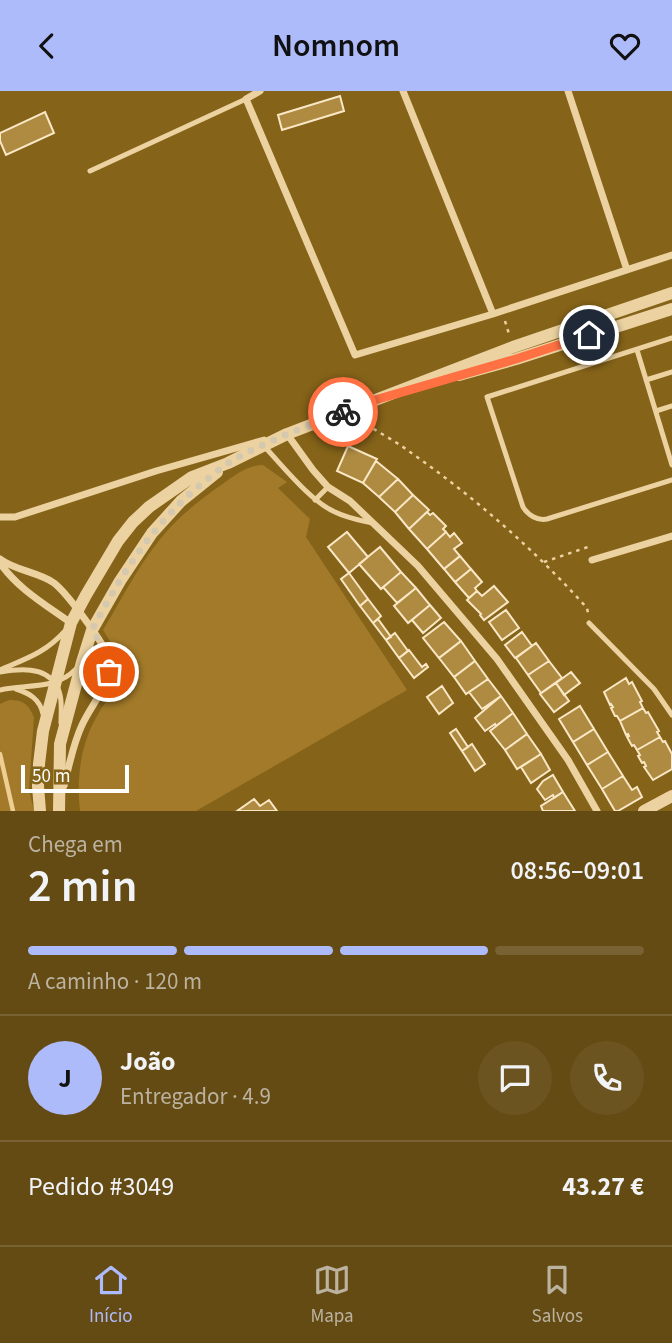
<!DOCTYPE html>
<html lang="pt">
<meta charset="utf-8">
<style>
body{margin:0;font-family:"Source Sans 3",sans-serif;background:#6c5421;color:#f1f3f6;height:100vh;display:flex;flex-direction:column;font-size:26px;white-space:nowrap}
*{box-sizing:border-box;margin:0}
p{font-size:23px;color:#bbb3a0}
.icon{flex:none;width:38px;height:38px;fill:none;stroke:currentColor;stroke-width:2;stroke-linecap:round;stroke-linejoin:round}
.map{position:relative;height:720px;overflow:hidden}
.panel{display:flex;flex-direction:column;background:#644a13;flex:1}
.panel>*{flex:none}
.scale{position:absolute;left:21px;bottom:18px;width:108px;box-sizing:border-box;padding-left:7px;border:4px solid #fff;border-top:0;font-size:19px;line-height:24px;white-space:nowrap;color:#fff;-webkit-text-stroke:5px #856319;paint-order:stroke}
.pin{position:absolute;display:grid;place-items:center;width:60px;height:60px;color:#fff;margin:-30px;border:4px solid #fff;border-radius:50%;box-shadow:0 2px 7px #0007}
.courier{position:absolute;display:grid;place-items:center;width:70px;height:70px;margin:-35px;border:5px solid #ff7043;border-radius:50%;background:#fff;color:#222;box-shadow:0 2px 9px #0007}
.overview em{font-style:normal;font-weight:600}
.overview div{display:flex;flex-direction:column-reverse}
.overview{display:flex;align-items:center;justify-content:space-between;height:119px;padding:0 28px}
h1{font-size:46px;font-weight:600;line-height:52px}
.bar{display:grid;grid-template-columns:repeat(4,1fr);gap:10px 7px;align-content:center;height:84px;padding:0 28px}
.bar i{height:9px;border-radius:5px;background:#786233}
.bar .selected{background:#aebbfa}
.bar p{grid-column:span 4}
.line{display:flex;align-items:center;gap:18px;padding:0 28px;border-top:2px solid #786233}
.line div{flex:1}
.round{display:grid;place-items:center;flex:none;width:74px;height:74px;border-radius:37px;background:#6c5421}
header{display:flex;justify-content:space-between;align-items:center;height:91px;padding:0 28px;background:#aebbfa;color:#111;font-size:32px;font-weight:600}
.dock{display:flex;justify-content:space-around;align-items:center;height:98px;border-top:2px solid #786233;background:#644a13;font-size:19px;color:#bbb3a0}
.dock a{display:grid;justify-items:center;gap:4px}
.dock .selected{color:#aebbfa}
.map>svg:first-child{display:block}
.green{fill:#a27a29}
.lines{fill:none;stroke-linecap:round;stroke-linejoin:round}
.stream{stroke:#eece92;stroke-width:4.5}
.building{fill:#af8b42;stroke:#f9e7c5;stroke-width:2}
.path{stroke:#ecd2a0;stroke-width:2.5;stroke-dasharray:3.5 5;stroke-linecap:butt}
.service{stroke:#ecd2a0;stroke-width:5}
.minor{stroke:#ecd2a0;stroke-width:7}
.tertiary{stroke:#ecd2a0;stroke-width:12}
.done{stroke:#d4c8ae;stroke-width:7;stroke-dasharray:0 12.6}
.route{stroke:#ff7043;stroke-width:9}
</style>
<header><svg class="icon" aria-label="back" viewBox="0 0 24 24"><path d="M15 5l-7 7 7 7"/></svg>Nomnom<svg class="icon" aria-label="heart" viewBox="0 0 24 24"><path d="M12 20l-8-8c-3-5 5-10 8-4 3-6 11-1 8 4z"/></svg></header>
<div class="map">
<svg width="672" height="720" viewBox="0 0 672 720">
<rect width="100%" height="100%" fill="#856319"/>
<path class="green" d="M263,374L287,391L278,397L310,428L306,446L407,599L196,720H80C77,695 79,668 88,644C106,598 138,591 103,539C123,506 141,469 167,440C183,422 201,408 221,394C234,385 246,374 263,374Z
M9,609C24,609 28,613 34,626L29,699L34,720H0V613Z"/>
<g class="lines">
<path class="stream" d="M0,663L13,720"/>
</g>
<path class="building" d="M340,5L344,20L282,39L278,24Z
M45,21L54,42L6,64L0,50V42Z
M348,355L377,368L363,392L337,380Z
M376,370L398,388L379,406L363,392Z
M398,388L413,404L395,421L379,406Z
M413,404L429,419L409,438L395,421Z
M427,421L430,424L433,422L446,435L443,438L446,441L427,458L409,438Z
M347,441L368,466L349,482L328,456Z
M446,441L450,446L454,442L462,452L454,458L460,465L444,478L427,458Z
M380,456L401,481L381,498L359,473Z
M460,465L471,478L455,491L444,478Z
M471,478L482,491L475,497L477,500L469,507L455,491Z
M401,481L416,497L397,512L383,496Z
M349,482L368,508L360,515L341,488Z
M494,495L508,511L484,529L480,524L481,523L467,509L477,500L482,505Z
M416,497L430,514L408,532L394,515Z
M368,508L381,525L373,532L360,515Z
M430,514L441,527L423,542L412,529Z
M506,519L519,537L502,549L489,531Z
M378,528L391,546L386,549L373,532Z
M444,531L461,550L439,567L423,547Z
M522,541L532,555L515,567L505,554Z
M395,542L408,560L399,567L386,549Z
M461,550L475,570L454,586L439,567Z
M536,552L549,570L528,584L516,567Z
M409,559L422,576L426,573L428,576L414,587L399,567Z
M475,570L488,588L466,603L454,586Z
M549,570L562,587L541,602L528,584Z
M571,581L580,592L564,604L556,592Z
M626,587L629,593L632,591L642,610L640,611L643,617L620,630L617,625H615L611,617L613,616L611,613L610,614L604,601Z
M488,588L501,605L482,618L469,601Z
M556,592L569,610L554,621L540,603Z
M442,595L453,612L439,623L427,606Z
M501,605L513,622L496,635L495,633L485,640L475,627Z
M580,615L594,638L573,651L559,628Z
M643,617L646,622L648,621L659,640L657,641L660,646L637,659L634,654L632,655L627,646L629,645L628,643L626,644L620,630Z
M513,622L527,643L505,659L490,640Z
M456,638L468,656L462,660L450,642Z
M594,638L608,661L587,674L573,651Z
M527,643L541,663L517,678L505,659Z
M660,646L663,651L665,650L672,663V678L653,689L644,676L646,675L644,671L642,672L638,665L640,664L637,659Z
M472,653L485,673L475,680L462,660Z
M608,661L623,685L602,698L587,674Z
M541,663L550,679L531,692L521,676Z
M553,684L563,701L554,707L553,704L545,709L537,698L543,690Z
M623,685L632,699L637,696L642,706L618,720H615L602,698Z
M563,701L575,720H543L541,715Z
M254,708L260,715L269,709L277,720H237Z"/>
<g class="lines">
<path class="path" d="M505,230L509,243
M359,329C376,340 394,349 410,361C474,406 534,458 587,517L588,522
M544,471L588,456L589,459"/>
<path class="service" d="M90,80L246,8
M672,247L487,306L523,416C528,424 537,430 547,428L672,389
M637,259L672,374
M646,289L672,281
M656,320L672,315
M263,354C283,375 310,410 335,421C347,427 359,429 372,432
M315,409L328,396
M589,532L654,598L672,624
M2,578C28,567 46,561 65,540
M0,581C18,578 45,575 56,594C63,604 61,620 61,632
M16,598C29,602 40,608 43,623
M0,599C26,593 56,599 76,578"/>
<path class="minor" d="M260,0L246,8L355,264L493,223L672,164
M403,0L493,223
M568,0L627,179
M286,343H287L313,379L328,396L350,410L418,475L497,568L568,669L597,720
M0,426H15L156,380L264,349
M0,468C16,480 39,481 54,492C68,503 97,544 106,560C109,566 111,574 109,581C105,600 90,616 82,634C73,653 69,675 64,695
M592,469L672,445
M0,472C18,498 46,514 71,532"/>
<path class="tertiary" d="M459,284L516,268L672,218
M40,720L38,695L39,673L43,640L71,532L86,504L118,450L133,431L149,416L192,386L228,372L287,343L513,256L672,202
M59,720L60,653L82,571L92,539L120,490L152,442L181,410L217,381
M644,720L672,705"/>
</g>
<g class="lines">
<path class="done" d="M109,581C110,563 101,553 92,539C122,482 154,431 205,390C213,384 221,376 230,371C266,350 305,336 343,321"/>
<path class="route" d="M343,321L375,309L516,268L589,244"/>
</g>
</svg>
<div class="scale">50 m</div>
<div class="pin" style="left:109px;top:581px;background:#ea580c"><svg class="icon" aria-label="bag" viewBox="0 0 24 24"><path d="M5 8h14l-1 12H6zM9 8a3 3 0 0 1 6 0"/></svg></div>
<div class="pin" style="left:589px;top:244px;background:#1f2937"><svg class="icon" aria-label="home" viewBox="0 0 24 24"><path d="M3 11l9-7 9 7M6 9v11h12V9"/></svg></div>
<div class="courier" style="left:343px;top:321px"><svg class="icon" aria-label="bike" viewBox="0 0 24 24"><circle cx="6" cy="16" r="4"/><circle cx="18" cy="16" r="4"/><path d="M6 16l4-8h5l3 8M10 8l3 8H6M13 5h3"/></svg></div>
</div>
<section class="panel">
<div class="overview"><div><h1>2 min</h1><p>Chega em</p></div><em>08:56–09:01</em></div>
<div class="bar"><i class="selected"></i><i class="selected"></i><i class="selected"></i><i></i><p>A caminho · 120 m</p></div>
<div class="line" style="height:126px"><b class="round" style="background:#aebbfa;color:#111">J</b><div><b>João</b><p>Entregador · 4.9</p></div><a class="round"><svg class="icon" aria-label="chat" viewBox="0 0 24 24"><path d="M4 5h16v11H9l-5 4z"/></svg></a><a class="round"><svg class="icon" aria-label="phone" viewBox="0 0 24 24"><path d="M5 4h4l2 5-3 2q2 4 5 5l2-3 5 2v4C11 20 4 13 5 4z"/></svg></a></div>
<div class="line" style="height:91px"><div>Pedido #3049</div><b>43.27 €</b></div>
</section>
<nav class="dock">
<a class="selected"><svg class="icon" aria-label="home" viewBox="0 0 24 24"><path d="M3 11l9-7 9 7M6 9v11h12V9"/></svg>Início</a>
<a><svg class="icon" aria-label="map" viewBox="0 0 24 24"><path d="M3 6l6-2 6 2 6-2v14l-6 2-6-2-6 2zM9 4v14M15 6v14"/></svg>Mapa</a>
<a><svg class="icon" aria-label="saved" viewBox="0 0 24 24"><path d="M7 4h10v16l-5-4-5 4z"/></svg>Salvos</a>
</nav>
